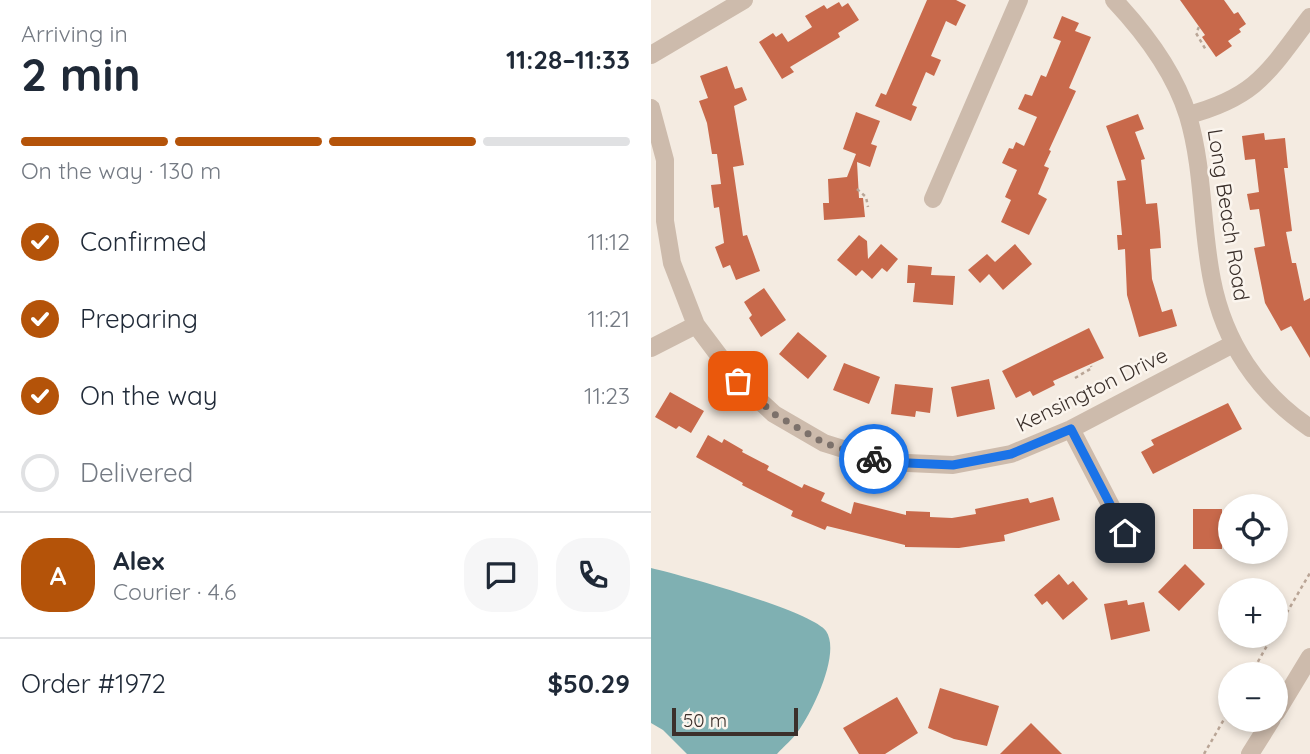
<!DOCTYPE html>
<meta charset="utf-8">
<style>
body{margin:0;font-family:Quicksand,sans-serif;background:#f6f6f7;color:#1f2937;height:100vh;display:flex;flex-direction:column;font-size:26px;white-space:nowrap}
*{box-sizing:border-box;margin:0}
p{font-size:23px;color:#747a83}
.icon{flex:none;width:38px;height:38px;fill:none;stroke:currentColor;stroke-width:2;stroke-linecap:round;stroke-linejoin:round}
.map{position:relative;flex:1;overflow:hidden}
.panel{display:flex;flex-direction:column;background:#fff;width:651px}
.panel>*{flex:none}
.buttons{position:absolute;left:567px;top:494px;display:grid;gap:14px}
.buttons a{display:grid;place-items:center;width:70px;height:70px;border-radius:50%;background:#fff;box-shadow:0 4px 10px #0003;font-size:35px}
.scale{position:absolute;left:21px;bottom:18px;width:126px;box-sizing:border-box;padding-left:7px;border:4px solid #3b302b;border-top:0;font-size:19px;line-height:24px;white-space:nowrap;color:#3b302b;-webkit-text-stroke:5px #fbf5ee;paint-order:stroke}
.pin{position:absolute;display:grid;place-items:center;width:60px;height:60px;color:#fff;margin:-30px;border-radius:14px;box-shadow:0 4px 10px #0006}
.courier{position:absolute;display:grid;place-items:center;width:70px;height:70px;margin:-35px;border:5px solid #1a73e8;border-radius:50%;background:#fff;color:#222;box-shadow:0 2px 9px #0007}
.summary em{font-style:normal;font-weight:700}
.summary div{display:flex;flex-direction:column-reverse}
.summary{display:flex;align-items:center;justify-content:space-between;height:119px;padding:0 21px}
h1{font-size:46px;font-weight:700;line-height:52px}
.bar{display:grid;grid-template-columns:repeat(4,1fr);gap:10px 7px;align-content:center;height:84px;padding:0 21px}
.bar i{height:9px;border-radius:5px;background:#e0e1e3}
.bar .active{background:#b45309}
.bar p{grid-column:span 4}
.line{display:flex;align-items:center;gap:18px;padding:0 21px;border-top:2px solid #e0e1e3}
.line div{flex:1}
.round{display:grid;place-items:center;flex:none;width:74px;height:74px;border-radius:28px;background:#f6f6f7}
ol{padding:0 21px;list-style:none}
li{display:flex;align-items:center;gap:21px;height:77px}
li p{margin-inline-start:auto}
li .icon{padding:7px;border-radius:50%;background:#b45309;color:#fff;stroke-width:4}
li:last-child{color:#747a83}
li i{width:38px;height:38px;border:4px solid #e0e1e3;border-radius:50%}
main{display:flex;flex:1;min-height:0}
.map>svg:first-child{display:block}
.water{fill:#7fb0b2}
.building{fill:#c8694b}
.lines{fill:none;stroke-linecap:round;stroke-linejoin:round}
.path{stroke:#b9a596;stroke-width:2.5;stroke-dasharray:3.5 3.5;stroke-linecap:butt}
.minor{stroke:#cdbbac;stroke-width:18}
.tertiary{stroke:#cdbbac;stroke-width:18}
.done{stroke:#7c716b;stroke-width:7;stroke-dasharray:0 12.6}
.route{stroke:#1a73e8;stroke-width:9}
.labels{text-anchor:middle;stroke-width:5;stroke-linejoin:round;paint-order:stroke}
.street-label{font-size:21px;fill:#3b302b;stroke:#fbf5ee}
</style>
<main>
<section class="panel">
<div class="summary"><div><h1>2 min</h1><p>Arriving in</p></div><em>11:28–11:33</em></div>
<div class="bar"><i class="active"></i><i class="active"></i><i class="active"></i><i></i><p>On the way · 130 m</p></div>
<ol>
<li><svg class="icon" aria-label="check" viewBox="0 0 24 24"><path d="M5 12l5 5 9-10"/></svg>Confirmed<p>11:12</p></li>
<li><svg class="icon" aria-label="check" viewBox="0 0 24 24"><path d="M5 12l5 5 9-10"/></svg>Preparing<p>11:21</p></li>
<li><svg class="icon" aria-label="check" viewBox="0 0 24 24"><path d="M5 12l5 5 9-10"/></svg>On the way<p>11:23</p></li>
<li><i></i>Delivered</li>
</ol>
<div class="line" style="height:126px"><b class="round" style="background:#b45309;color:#fff">A</b><div><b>Alex</b><p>Courier · 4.6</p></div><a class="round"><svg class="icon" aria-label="chat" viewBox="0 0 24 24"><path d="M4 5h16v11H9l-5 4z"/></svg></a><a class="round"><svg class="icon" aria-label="phone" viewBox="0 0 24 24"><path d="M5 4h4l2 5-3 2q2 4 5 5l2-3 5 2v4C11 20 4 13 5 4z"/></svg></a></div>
<div class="line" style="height:91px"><div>Order #1972</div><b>$50.29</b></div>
</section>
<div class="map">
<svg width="659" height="754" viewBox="0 0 659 754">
<rect width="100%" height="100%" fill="#f4ebe1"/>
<path class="water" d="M0,568C30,575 160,611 175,631C190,653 162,710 148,730C142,739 133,746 126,754H36L12,730L0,723Z"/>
<path class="building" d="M276,0H305L315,5L305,26L295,21L280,56L290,60L283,76L275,72L261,105L266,107L260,121L224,106L230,93L235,95Z
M529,0H573L583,14L587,12L595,24L588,29L590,32L577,41L581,46L565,57L551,37L554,35Z
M188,2L191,7L197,3L208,20L187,33L189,37L139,67L143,72L131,79L108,42L122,33L125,37L131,33L137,42L161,27L154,16L173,5L176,9Z
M411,16L428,23L424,31L440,37L418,88L425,91L398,150L400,151L393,166L398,168L387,194L396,199L378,235L350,222L360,200L354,197L366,170L351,163L358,148L362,149L365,142L373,146L386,117L367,109L374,94L381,96L390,75L395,77L410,41L402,38Z
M76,66L84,89L91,87L96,100L83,106L93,165L82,167L92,236L96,235L109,271L85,280L79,265L72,268L64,247L73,243L68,207L63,208L60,185L70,184L66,154H61L56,123L48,101L57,98L49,76Z
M205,112L229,121L220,144L226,146L219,167L206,162L208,198H212L214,217L173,220L172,203H178L177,179L196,177L205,154L192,149Z
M487,114L493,129L484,132L494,159L490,160L495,204L506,203L509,232L510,248L499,249L501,279L511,312L521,309L526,326L488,337L476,295L474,249L467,250L466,235H471L466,181L475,180L455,126Z
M613,133L614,140L634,138L637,168H633L641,231L635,232L641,263H645L653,301L659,298V358L640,326L630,331L614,303L603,248L614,246L608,209L599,210L596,194L608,192L604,159L594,160L591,136Z
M208,235L216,241L217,259L230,244L247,259L236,272L231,268L221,279L211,270L205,276L186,260Z
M364,244L381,264L352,290L338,274L329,283L317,270L336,254L344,262Z
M257,265L281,267L280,275L304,276L302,305L262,302L264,283H256Z
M113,288L135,320L110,337L98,318L101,315L93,302Z
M438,328L453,358L402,381L404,385L382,396L379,391L365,398L351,371Z
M147,332L176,356L157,379L128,354Z
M193,363L229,377L218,404L182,390Z
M338,379L344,409L306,417L300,387Z
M244,384L282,388L279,413L265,411L264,417L240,414Z
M19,392L53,411L40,433L28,426L25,429L4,417Z
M577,403L591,429L502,474L490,452L503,445L500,440Z
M57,435L71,443L73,439L92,450L91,452L118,466L116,470L151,488L153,484L174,493L170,501L200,514L203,502L255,515V511L279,512V517L301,518L325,514L324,509L377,498L379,503L402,497L409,520L353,535L354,541L308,548L254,547V545L176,526L174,530L140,516L142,511L91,485L92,483L45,457Z
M542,509H571V549H542Z
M534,564L554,584L528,611L507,592Z
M408,574L417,585L422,581L437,599L412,620L396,601L391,605L383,595Z
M476,600L477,605L493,602L499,631L460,640L453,604Z
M289,688L348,706L336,746L303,739L277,728Z
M246,697L267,733L234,754H208L192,728Z
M380,723L411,754H349Z"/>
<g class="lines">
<path class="path" d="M548,27L545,33L555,50
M206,189L215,197L217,207
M424,378L441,368L440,366
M625,631L659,573
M600,674L622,635
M553,754L579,709"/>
<path class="minor" d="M463,0C494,33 524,73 537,116C553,170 550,226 561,280C573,342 607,393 659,428
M0,55L93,0
M0,108L14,160V221L21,263L45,325L87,381L123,414L173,443L234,462L302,465L360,454L420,429L582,344
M537,115C606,97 618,71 659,17
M282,199L368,0
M0,348L45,325
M420,429L474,533"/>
<path class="tertiary" d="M625,713L659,657
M599,754L621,719"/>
</g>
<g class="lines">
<path class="done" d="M87,381L123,414L173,443L223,459"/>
<path class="route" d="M223,459L234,462L302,465L360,454L420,429L474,533"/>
</g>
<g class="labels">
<g class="street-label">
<text transform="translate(577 215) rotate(81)" y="7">Long Beach Road</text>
<text transform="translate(441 390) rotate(-26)" y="7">Kensington Drive</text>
</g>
</g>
</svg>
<div class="buttons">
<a><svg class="icon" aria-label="locate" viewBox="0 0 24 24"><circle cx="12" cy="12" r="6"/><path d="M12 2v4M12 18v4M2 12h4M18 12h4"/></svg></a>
<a>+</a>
<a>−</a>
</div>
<div class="scale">50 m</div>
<div class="pin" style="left:87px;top:381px;background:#ea580c"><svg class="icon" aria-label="bag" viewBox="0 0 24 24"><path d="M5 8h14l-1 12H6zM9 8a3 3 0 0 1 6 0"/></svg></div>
<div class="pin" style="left:474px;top:533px;background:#1f2937"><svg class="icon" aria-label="home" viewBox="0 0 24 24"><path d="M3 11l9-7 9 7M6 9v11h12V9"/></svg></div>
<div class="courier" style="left:223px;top:459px"><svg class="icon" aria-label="bike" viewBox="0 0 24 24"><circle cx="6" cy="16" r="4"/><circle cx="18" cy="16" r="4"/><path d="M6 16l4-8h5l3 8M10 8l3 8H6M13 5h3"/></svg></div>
</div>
</main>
